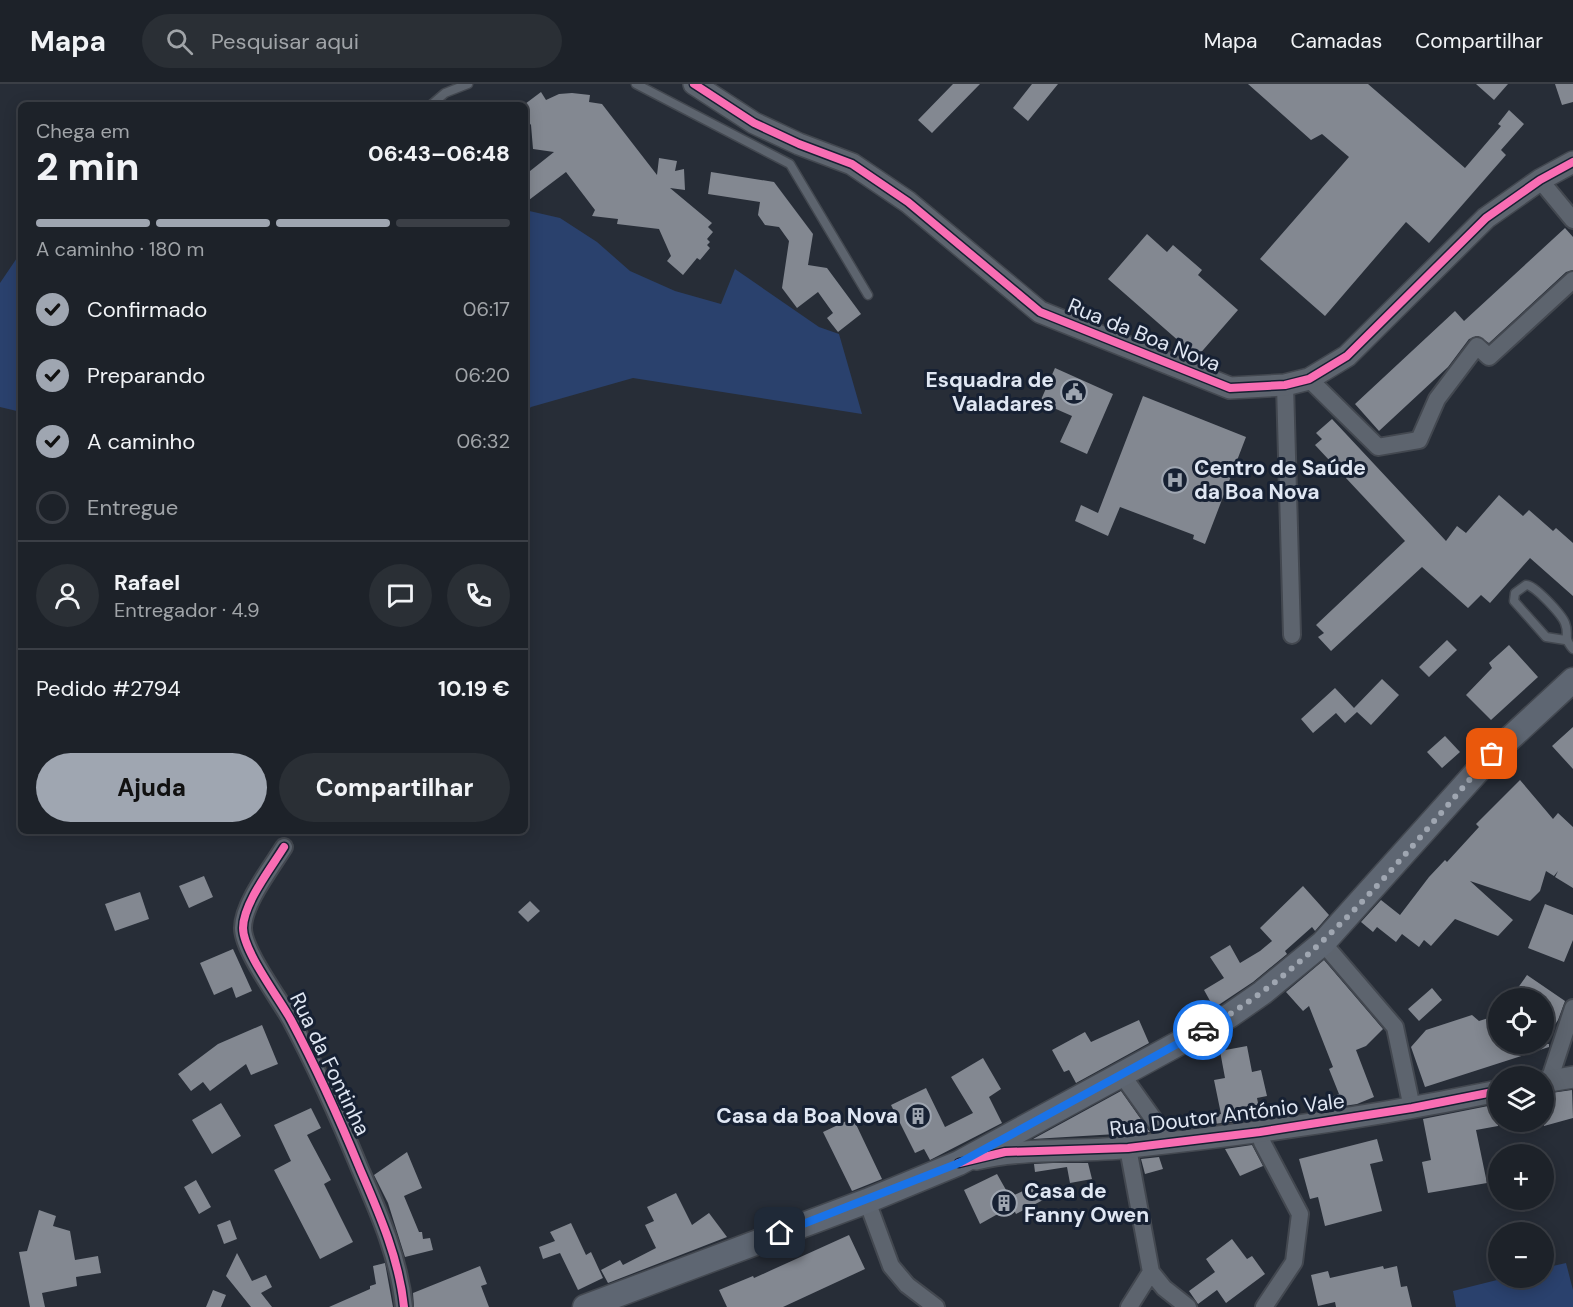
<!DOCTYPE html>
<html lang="pt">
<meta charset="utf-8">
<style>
body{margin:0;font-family:"DM Sans",sans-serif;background:#2a2f35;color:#f1f3f6;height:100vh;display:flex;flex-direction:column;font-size:22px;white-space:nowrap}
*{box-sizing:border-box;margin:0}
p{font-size:20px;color:#a0a4a8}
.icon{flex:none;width:33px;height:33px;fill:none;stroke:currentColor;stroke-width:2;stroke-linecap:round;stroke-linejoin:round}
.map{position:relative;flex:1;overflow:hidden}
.side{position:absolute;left:18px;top:18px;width:510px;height:732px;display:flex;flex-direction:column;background:#1d2229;border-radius:9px;box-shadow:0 3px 15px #0003,0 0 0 2px #3b3f46}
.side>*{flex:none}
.fabs{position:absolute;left:1488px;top:904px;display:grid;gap:12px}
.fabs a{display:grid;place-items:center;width:66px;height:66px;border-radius:50%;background:#1d2229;box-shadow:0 3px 15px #0003,0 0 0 2px #3b3f46;font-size:30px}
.pin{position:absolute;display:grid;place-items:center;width:51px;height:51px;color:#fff;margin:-26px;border-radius:12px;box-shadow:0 3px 9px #0006}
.courier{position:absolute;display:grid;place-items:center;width:60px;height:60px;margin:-30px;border:4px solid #1a73e8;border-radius:50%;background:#fff;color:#222;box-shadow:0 2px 8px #0007}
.overview em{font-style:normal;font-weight:800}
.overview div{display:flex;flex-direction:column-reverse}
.overview{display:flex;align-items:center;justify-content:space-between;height:102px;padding:0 18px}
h1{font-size:39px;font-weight:800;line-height:45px}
.bar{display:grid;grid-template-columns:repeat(4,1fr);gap:9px 6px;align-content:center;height:72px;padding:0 18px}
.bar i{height:8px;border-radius:4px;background:#3b3f46}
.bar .active{background:#9fa6b1}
.bar p{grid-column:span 4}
.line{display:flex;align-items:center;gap:15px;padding:0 18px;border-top:2px solid #3b3f46}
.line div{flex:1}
.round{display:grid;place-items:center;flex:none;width:63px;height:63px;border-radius:32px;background:#2a2f35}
ol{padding:0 18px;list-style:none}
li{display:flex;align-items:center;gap:18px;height:66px}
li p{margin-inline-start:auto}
li .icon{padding:6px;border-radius:50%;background:#9fa6b1;color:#111;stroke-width:4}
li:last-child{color:#a0a4a8}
li i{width:33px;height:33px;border:3px solid #3b3f46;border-radius:50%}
.primary-button{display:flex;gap:12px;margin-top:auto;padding:12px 18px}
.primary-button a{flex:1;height:69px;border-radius:36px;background:#9fa6b1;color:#111;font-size:24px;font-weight:800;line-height:69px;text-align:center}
.primary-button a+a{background:#2a2f35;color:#f1f3f6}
header{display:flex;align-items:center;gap:36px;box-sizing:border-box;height:84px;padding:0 30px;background:#1d2229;border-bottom:2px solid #3b3f46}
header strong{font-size:28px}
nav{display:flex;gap:33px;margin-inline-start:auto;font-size:21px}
.search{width:420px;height:54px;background:#2a2f35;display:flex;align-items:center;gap:15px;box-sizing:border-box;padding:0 21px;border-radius:33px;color:#a0a4a8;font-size:22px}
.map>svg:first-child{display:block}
.green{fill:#2a416d}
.building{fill:#838891}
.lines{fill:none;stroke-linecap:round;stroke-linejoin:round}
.service-casing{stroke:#434850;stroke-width:11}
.minor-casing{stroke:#434850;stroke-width:20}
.tertiary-casing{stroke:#434850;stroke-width:24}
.secondary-casing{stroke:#434850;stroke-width:27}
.service{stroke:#5d646e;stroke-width:8}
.minor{stroke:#5d646e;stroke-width:16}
.tertiary{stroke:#5d646e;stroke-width:21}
.secondary{stroke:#5e6672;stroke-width:24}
.cycleway-casing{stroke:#172133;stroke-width:11}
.cycleway{stroke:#f96db3;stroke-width:8}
.done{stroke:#9fa6b1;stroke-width:6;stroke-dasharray:0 10.8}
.route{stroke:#1a73e8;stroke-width:8}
.labels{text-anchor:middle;stroke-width:6;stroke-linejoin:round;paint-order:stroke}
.street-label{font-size:21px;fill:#e0e7f3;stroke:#172133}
.poi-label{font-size:21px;font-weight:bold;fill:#e0e7f3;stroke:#172133;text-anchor:end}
</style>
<header>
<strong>Mapa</strong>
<div class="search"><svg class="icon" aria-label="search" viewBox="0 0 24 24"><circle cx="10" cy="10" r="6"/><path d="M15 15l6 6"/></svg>Pesquisar aqui</div>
<nav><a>Mapa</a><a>Camadas</a><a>Compartilhar</a></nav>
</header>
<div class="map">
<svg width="1573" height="1223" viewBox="0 0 1573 1223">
<rect width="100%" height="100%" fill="#272d37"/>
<path class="green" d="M525,126L560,134L597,158L630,187L675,207L721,220L735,185L819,243L839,250L862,330L633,294L531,323L525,328Z
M21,168V328L0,323V199Z
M1566,1179L1573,1206V1223H1456L1453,1207L1505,1194H1544V1184Z"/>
<path class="building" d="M953,0H980L932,49L918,36Z
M1032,0H1058L1028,37L1013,24Z
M1248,0H1368L1465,84L1501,42L1498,40L1509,26L1524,40L1501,66L1506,71L1429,159L1406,138L1325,232L1260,175L1349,73L1322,50L1311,56Z
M1476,0H1508L1494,16Z
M1555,0H1573V18L1562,21Z
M541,8L546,16L559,10L572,9L590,11L589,18L602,20L657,91L659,74L677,77L675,87L684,85L685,106L670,104L712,139L708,143L713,148L707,155L710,158L707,161L710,164L700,176L697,174L683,191L667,177L671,172L659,145L617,140L618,135L592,132L595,126L566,88L525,119V91L554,68L533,65L531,41L525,33V20Z
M711,88L774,98L813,150L808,181L827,184L861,230L838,248L827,234L833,229L818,208L797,224L782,204L789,157L779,143L765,141L758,131L760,118L708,110Z
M1565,144L1573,153V186L1566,188L1489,259L1478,252L1469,255L1448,283L1379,347L1355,320L1455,227L1464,237Z
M1147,150L1167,168L1173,161L1202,186L1198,191L1238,226L1197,273L1108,195Z
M1055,284L1113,310L1087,370L1060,358L1072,332L1040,318Z
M1143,312L1246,353L1205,460L1193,455L1194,451L1120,423L1108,452L1075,437L1081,421L1098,429Z
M1332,335L1446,457L1457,442L1466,449L1499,411L1523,432L1529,426L1553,447L1556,444L1573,459V512L1530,474L1490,519L1481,511L1468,524L1422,483L1331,567L1318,553L1324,549L1316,541L1405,457L1315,361L1322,355L1316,349Z
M1447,556L1457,566L1429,593L1419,583Z
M1509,561L1538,593L1491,636L1466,611L1492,584L1489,579Z
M1382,595L1399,611L1371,641L1357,628L1345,639L1336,629L1313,649L1301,635L1335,604L1354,624Z
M1573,643V685L1552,662Z
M1445,652L1460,668L1442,684L1427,668Z
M1520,696L1553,735L1558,729L1573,743V804L1555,793L1558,787L1554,792L1546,787L1540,807L1530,817L1470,797L1513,836L1498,852L1455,835L1431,862L1424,856L1419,863L1402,850L1396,858L1377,843L1373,848L1361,838L1381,816L1400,831L1429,793L1445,776L1447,778L1479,743L1476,740Z
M204,792L213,813L189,824L179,802Z
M1303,802L1329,831L1315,847L1312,843L1285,867L1287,870L1253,898L1214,924L1204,906L1224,894L1210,873L1230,861L1240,879L1260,867L1272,857L1260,844Z
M140,808L149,835L115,847L105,820Z
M530,817L540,827L528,838L518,828Z
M1545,820L1573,831V856L1564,878L1528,864Z
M233,865L252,907L236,914L232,903L214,911L200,879Z
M1324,876L1383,945L1366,962L1356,966L1374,1013L1357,1020L1317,1026L1315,1020L1339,1010L1329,985L1333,983L1309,922L1303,927L1286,908Z
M1527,891L1565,917L1558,936L1544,957V915H1510Z
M1432,904L1442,916L1419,937L1408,925Z
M1472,931L1479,937L1498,931V960H1549V963L1425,1003L1411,963L1426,946Z
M1139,936L1149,959L1076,999L1069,986L1064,988L1052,966L1085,948L1091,958Z
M262,941L278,980L251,991L246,980L210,1007L203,998L191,1007L178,990L218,960Z
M1247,962L1252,988L1261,986L1267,1012L1257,1014L1261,1034L1214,1040L1211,1032L1221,1030L1214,996L1225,994L1220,967Z
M983,974L1001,1005L989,1013L1002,1039L930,1076L924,1065L915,1069L891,1021L926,1004L945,1043L973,1029L951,993Z
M1572,1006L1573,1034L1544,1042V1010Z
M1121,1007L1150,1048L1033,1055Z
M221,1019L241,1052L212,1070L192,1036Z
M1498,1020V1042L1476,1046L1487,1099L1428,1109L1422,1078L1431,1076L1423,1035Z
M311,1024L321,1044L307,1051L331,1096L324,1100L353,1158L320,1175L274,1086L291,1077L274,1041Z
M853,1034L882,1095L852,1107L823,1048Z
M1377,1055L1383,1077L1370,1080L1382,1127L1325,1142L1318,1113L1310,1115L1299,1075Z
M1252,1061L1263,1082L1240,1092L1225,1065Z
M407,1068L422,1104L404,1112L419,1148H422L423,1155L430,1154L433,1166L405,1173L388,1119L374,1091Z
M1159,1073L1163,1085L1145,1090L1141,1075Z
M1053,1079H1088L1092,1095L1070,1099L1067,1083L1035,1088L1034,1080Z
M997,1090L1010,1113L1038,1100L1045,1115L1016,1130L1012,1122L980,1140L964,1106Z
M196,1096L211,1123L199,1130L184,1103Z
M676,1109L692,1141L709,1129L727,1153L608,1199L601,1186L620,1176L623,1181L656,1164L645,1141L654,1137L647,1123Z
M39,1126L56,1132L53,1142L70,1147L75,1176L98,1172L101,1189L76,1193L77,1202L42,1209L45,1223H30L19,1168L27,1167Z
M230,1136L237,1155L224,1160L217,1141Z
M571,1139L586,1171L591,1168L603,1194L578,1206L560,1169L543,1175L539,1163L555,1157L550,1148Z
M849,1151L865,1185L783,1223H727L719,1206L753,1192L754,1194Z
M1232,1155L1247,1175L1252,1172L1265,1190L1226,1219L1217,1206L1198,1220L1189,1207L1215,1188L1206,1175Z
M237,1169L252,1197L266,1191L272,1203L261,1209L272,1223H251L226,1192Z
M385,1179L393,1223H329L370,1205V1202L376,1200L373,1182Z
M480,1182L487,1200L481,1202L489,1223H414L413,1209Z
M1383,1182L1384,1185L1397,1182L1401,1203L1407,1202L1412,1223H1336L1335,1218L1318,1222L1311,1191L1328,1187L1330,1194Z
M213,1206L226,1211L221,1223H206Z"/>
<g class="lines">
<g class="service-casing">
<path id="service" d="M636,0L790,80L868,211
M431,21L445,9L468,0
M1565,556L1546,553L1514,517L1515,509L1526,501C1534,500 1562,531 1565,539C1570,552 1562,552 1573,565"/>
</g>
<g class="minor-casing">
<path id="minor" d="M1540,96L1573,136
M1309,295L1378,363L1419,356L1437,315L1477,262L1489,273L1573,196
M1285,301L1292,551
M284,763C271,784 243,820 243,844C243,867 279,914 291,936C317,985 339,1034 360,1085C379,1129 399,1174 404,1223
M1323,859L1395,943L1412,1024
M1122,991L1170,1058
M1549,997L1573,924
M1260,1048L1262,1058L1300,1130L1294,1178L1264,1223
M1128,1064L1151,1188L1129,1223
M867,1117L891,1182L907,1201L936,1223
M1151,1188L1164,1204L1188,1223"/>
</g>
<g class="tertiary-casing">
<path id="tertiary" d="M694,0L754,39L799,60L852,80L908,118L1040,228L1230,304L1285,301L1309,295L1347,272L1486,134L1540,96L1573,78
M1544,998L1573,993
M976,1075C1027,1063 1079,1069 1130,1063C1254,1050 1377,1032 1498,1007"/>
</g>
<g class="secondary-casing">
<path id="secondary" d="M585,1223L867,1117L959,1079L1229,932L1262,909L1323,859L1492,671L1573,596"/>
</g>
<use href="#service" class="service"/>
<use href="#minor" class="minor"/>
<use href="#tertiary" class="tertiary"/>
<use href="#secondary" class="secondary"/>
<g class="cycleway-casing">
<path id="cycleway" d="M694,0L754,39L799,60L852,80L908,118L1040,228L1230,304L1285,301L1309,295L1347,272L1486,134L1540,96L1573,78
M284,763C271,784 243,820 243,844C243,867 279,914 291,936C317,985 339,1034 360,1085C379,1129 399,1174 404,1223
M959,1079L1005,1068L1128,1064L1260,1048L1412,1024L1498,1007"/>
</g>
<use href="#cycleway" class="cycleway"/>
</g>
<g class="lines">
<path class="done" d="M1203,946C1321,881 1404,770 1492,670"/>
<path class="route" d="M780,1149L959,1079L1203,946"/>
</g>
<defs>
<g id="civic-ring" transform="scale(1.35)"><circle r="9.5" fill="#172133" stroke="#9fa6b1" stroke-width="1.5"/><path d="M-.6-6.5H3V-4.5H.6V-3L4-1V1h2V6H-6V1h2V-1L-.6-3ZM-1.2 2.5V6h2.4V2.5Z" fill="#9fa6b1"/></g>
<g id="hospital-ring" transform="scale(1.35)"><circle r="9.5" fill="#172133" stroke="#9fa6b1" stroke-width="1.5"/><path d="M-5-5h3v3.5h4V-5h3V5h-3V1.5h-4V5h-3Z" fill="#9fa6b1"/></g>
<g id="building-ring" transform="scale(1.35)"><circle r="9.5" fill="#172133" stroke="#9fa6b1" stroke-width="1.5"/><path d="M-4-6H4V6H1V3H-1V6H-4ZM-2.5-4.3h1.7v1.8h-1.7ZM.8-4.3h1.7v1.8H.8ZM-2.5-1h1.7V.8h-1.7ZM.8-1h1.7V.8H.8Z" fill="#9fa6b1"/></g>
</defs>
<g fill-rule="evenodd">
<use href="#civic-ring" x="1074" y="308"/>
<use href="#hospital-ring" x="1175" y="396"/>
<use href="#building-ring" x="918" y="1032"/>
<use href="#building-ring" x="1004" y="1119"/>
</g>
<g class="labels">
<g class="street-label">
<text transform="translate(1144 251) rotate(22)" y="7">Rua da Boa Nova</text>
<text transform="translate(330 980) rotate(64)" y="7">Rua da Fontinha</text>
<text transform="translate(1227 1031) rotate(-7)" y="7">Rua Doutor António Vale</text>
</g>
<g class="poi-label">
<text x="1054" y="303">Esquadra de<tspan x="1054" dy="24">Valadares</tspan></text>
<text x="1194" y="391" text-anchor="start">Centro de Saúde<tspan x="1194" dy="24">da Boa Nova</tspan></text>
<text x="898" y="1039">Casa da Boa Nova</text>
<text x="1024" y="1114" text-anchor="start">Casa de<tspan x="1024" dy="24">Fanny Owen</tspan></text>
</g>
</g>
</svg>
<div class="fabs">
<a><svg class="icon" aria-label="locate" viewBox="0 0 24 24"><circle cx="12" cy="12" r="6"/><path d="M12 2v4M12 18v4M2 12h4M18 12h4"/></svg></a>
<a><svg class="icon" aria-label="layers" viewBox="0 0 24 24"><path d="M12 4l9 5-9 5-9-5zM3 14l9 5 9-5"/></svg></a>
<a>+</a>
<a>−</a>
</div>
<div class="pin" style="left:1492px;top:670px;background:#ea580c"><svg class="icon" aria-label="bag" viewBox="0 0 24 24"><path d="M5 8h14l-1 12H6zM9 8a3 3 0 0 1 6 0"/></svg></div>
<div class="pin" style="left:780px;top:1149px;background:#1f2937"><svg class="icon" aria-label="home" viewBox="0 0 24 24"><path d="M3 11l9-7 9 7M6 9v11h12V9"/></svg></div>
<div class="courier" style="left:1203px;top:946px"><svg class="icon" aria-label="car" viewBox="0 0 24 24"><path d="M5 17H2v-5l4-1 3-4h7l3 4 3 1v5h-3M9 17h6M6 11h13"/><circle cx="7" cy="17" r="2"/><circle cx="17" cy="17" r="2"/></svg></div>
<section class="side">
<div class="overview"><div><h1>2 min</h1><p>Chega em</p></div><em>06:43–06:48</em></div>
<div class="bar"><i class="active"></i><i class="active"></i><i class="active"></i><i></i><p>A caminho · 180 m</p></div>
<ol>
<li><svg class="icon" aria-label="check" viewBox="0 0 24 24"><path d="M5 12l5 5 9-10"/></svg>Confirmado<p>06:17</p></li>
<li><svg class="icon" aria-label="check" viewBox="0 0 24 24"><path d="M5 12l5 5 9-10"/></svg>Preparando<p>06:20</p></li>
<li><svg class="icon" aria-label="check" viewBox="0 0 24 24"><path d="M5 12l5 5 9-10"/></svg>A caminho<p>06:32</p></li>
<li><i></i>Entregue</li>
</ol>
<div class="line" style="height:108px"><a class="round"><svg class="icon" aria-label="person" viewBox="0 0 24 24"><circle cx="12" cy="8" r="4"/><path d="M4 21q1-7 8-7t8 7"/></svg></a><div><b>Rafael</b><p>Entregador · 4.9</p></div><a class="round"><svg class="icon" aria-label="chat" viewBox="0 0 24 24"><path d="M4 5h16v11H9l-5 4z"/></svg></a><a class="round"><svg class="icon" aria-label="phone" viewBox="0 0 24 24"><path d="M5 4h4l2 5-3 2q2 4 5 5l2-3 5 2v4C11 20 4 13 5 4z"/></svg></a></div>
<div class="line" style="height:78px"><div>Pedido #2794</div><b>10.19 €</b></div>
<div class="primary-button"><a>Ajuda</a><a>Compartilhar</a></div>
</section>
</div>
